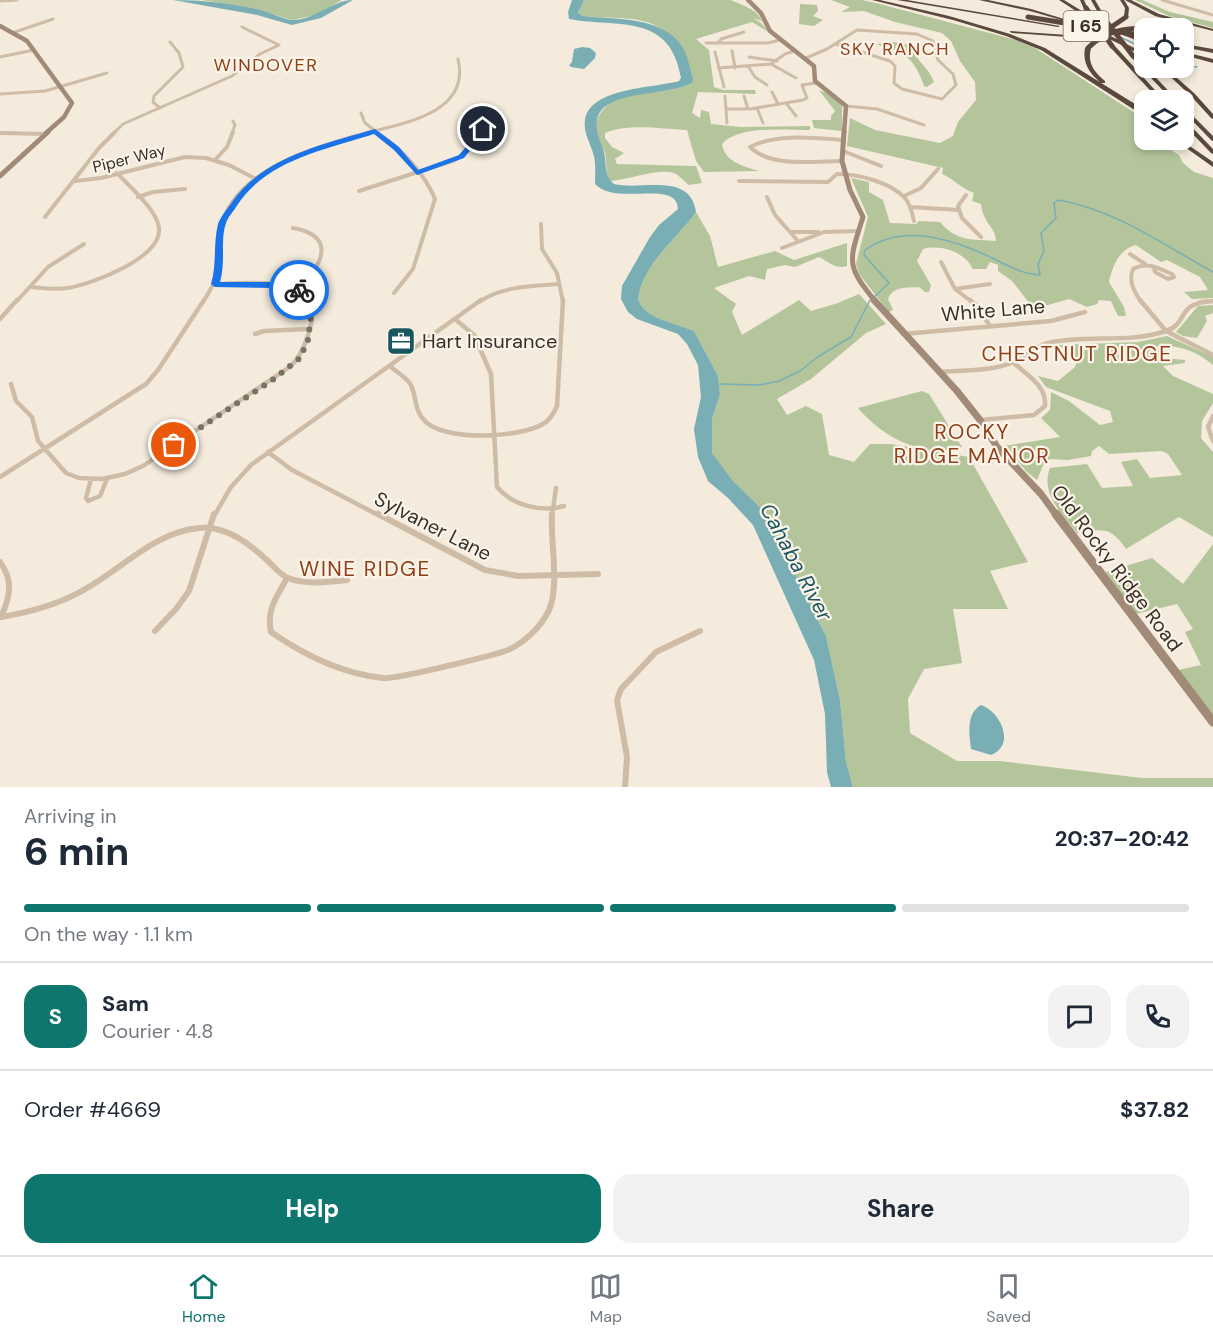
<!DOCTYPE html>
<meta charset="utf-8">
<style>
body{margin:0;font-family:"DM Sans",sans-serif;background:#f2f2f3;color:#1f2937;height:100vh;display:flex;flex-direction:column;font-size:22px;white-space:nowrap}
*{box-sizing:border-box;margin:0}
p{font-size:20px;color:#747a83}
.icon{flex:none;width:33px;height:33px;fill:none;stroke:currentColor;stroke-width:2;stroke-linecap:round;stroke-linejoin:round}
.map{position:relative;height:787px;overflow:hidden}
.drawer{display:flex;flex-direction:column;background:#fff;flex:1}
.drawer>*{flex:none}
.controls{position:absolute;left:1134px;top:18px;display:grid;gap:12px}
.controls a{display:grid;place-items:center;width:60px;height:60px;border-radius:12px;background:#fff;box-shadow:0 3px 9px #0003;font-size:30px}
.pin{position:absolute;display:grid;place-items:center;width:51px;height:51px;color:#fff;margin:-26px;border:3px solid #fff;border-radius:50%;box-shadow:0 2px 6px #0007}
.courier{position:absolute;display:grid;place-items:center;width:60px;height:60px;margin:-30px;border:4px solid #1a73e8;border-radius:50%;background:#fff;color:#222;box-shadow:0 2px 8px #0007}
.head em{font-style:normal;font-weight:700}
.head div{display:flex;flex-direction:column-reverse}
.head{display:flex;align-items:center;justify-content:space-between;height:102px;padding:0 24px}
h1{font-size:39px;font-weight:700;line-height:45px}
.bar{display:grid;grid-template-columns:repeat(4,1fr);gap:9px 6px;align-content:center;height:72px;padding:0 24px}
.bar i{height:8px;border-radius:4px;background:#e0e1e3}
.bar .active{background:#0f766e}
.bar p{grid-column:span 4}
.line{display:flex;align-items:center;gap:15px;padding:0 24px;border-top:2px solid #e0e1e3}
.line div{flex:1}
.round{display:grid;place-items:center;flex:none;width:63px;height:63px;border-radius:18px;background:#f2f2f3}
.action{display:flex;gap:12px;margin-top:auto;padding:12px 24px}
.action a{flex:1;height:69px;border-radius:18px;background:#0f766e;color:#fff;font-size:24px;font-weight:700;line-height:69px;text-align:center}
.action a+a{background:#f2f2f3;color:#1f2937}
.tab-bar{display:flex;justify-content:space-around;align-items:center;height:84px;border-top:2px solid #e0e1e3;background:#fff;font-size:16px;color:#747a83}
.tab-bar a{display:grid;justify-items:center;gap:3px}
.tab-bar .active{color:#0f766e}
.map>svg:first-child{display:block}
.green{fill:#b4c59b}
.water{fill:#78aeb4}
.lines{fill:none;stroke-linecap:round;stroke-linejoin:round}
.stream{stroke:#78aeb4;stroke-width:1.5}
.street-far3{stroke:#cebca7;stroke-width:3}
.street-far2{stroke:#cebca7;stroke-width:4}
.street-far1{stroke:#cebca7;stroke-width:4.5}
.street{stroke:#cebca7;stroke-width:6}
.secondary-far3{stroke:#a28a78;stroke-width:4.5}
.secondary-far2{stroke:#a28a78;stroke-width:5}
.secondary-far1{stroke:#a28a78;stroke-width:7}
.secondary{stroke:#a28a78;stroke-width:9}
.highway{fill:#5c493e;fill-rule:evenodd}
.highway-bridge{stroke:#5c493e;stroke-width:5}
.route{fill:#1a73e8}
.done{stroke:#7b7167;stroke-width:6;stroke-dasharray:0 10.8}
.labels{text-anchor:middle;stroke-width:4.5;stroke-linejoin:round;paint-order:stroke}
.far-street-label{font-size:16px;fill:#3a2f28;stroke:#fbf4e9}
.shield{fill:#fbf4e9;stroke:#746a62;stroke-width:1.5}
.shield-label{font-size:18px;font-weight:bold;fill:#3a2f28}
.far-neighbourhood-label{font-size:18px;letter-spacing:1.5px;fill:#913e19;stroke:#fbf4e9}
.street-label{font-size:20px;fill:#3a2f28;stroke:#fbf4e9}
.poi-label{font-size:20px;fill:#3a2f28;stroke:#fbf4e9;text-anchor:start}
.neighbourhood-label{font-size:21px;letter-spacing:1.5px;fill:#913e19;stroke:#fbf4e9}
.water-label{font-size:21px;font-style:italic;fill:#195660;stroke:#fbf4e9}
</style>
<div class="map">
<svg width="1213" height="787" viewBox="0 0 1213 787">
<rect width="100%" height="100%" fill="#f4ebdc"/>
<path class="green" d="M202,0H342L316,15L292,20L253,8Z
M584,0H731C742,5 757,9 762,21L753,18L761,23L770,33L752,22L696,39L709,50L714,87L723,90H755L756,94L698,92L692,113L700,118L701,110L709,112L711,124L740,127L810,126V130C786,130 739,125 722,144C725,162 743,166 759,171L704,172L696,161L687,130C662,129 628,123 605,133V138L612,147L624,153L615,159L617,164L696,166L702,183L689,185C685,182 679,175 674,173C658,168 628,180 610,181C605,171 607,163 605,153C603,146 597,139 595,132C594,127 596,122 598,118C615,83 663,99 692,83C686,71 675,40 666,32C645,14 608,19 583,16L578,13Z
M831,0H862L876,3L1016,40L1035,48L1144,119V140H1156L1179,155L1183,163L1194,172L1213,178V298L1192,299L1184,292L1208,290L1200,277L1167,260L1161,262L1136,245C1119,249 1112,267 1109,282L1124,307L1126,316H1118L1111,301L1099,300L1097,304L1087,307L1069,299L1034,309L1012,281L998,271V265L990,262L986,269H973C965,252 941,244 923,249L917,261L931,285L929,292H925L919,287C907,288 893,286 888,299L893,310L889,312L859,274L856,264L868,217L851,178L869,182V192L883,200L890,223L916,224L919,221L940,222C957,242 972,239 996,241C996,227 983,224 981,204L972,201L974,193C962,189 954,179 942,174L943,168L847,146L850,118L875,130L940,143L953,136L958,122L976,100L975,82L960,61L951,41L942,33L895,22L864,11L841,12L850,7Z
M1135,0H1142L1170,12L1213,22V28L1169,16Z
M800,4L817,5L818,11L813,16L823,20L814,26L799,24Z
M893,42L911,45C914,60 929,67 934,82L927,87L924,86C914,57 905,53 876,44Z
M819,90L832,95L842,106V131L814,128L812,120H831V116L835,111Z
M696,212L710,236L718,267L775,251L794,260L847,243V266C836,270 829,262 819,257L795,267L785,265L767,269L765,280L749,276L714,288L736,304L732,312L742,335L799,300L811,311L838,303L859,294L886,324L866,333L811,379L777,399L787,415L806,406L822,414L829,455L854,462L870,444H891L969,457L1028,562L990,571L1008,609H953L962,663L924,669L908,699L910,733L957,761H1000L1142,778H1213V787H853L846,762L840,700L826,636L762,509L732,480L719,465L712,453V419L720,394L718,376L694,331C676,323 644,319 638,299C643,263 676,240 696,212Z
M1213,305V313L1205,316L1207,321L1197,338L1183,336L1176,332L1198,306Z
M1167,336L1213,357V365C1195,350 1180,345 1157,346L1164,358L1185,360V363L1163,366L1173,376L1213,394V403L1202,421L1201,438L1213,452V537L1179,517L1126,549C1111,526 1102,529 1077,533C1062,513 1040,494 1050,468L1087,464L1102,488L1133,486L1121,462L1137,459L1150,478L1182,475L1168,454L1162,451L1109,454L1099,446L1092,451L1091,456L1068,460L1050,459L1044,463L1037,480L1027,472L1004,446L1060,437L1041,418L1050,410L1051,392L1069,401L1100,425L1113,422L1110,411L1046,387L1038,376L1058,381L1075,367L1077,361L1070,352L1058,345L1138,342Z
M922,391L929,394L962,447C924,459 882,437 858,408Z
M1213,544V715L1178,670L1201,665L1185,632L1193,629L1177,604L1136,614L1106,572L1152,558L1183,584Z"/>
<path class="water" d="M173,0C201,0 230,3 257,9C266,11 286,20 292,20C316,20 332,0 353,0L321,18L292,25L257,15Z
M572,0H584L578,13L583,16C615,20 663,15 683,48C688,57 690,69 693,79L692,83C662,100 574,84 602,146C608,159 602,174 614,184C641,191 690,171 696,212C676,240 643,263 638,299C644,319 676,323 694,331L718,376L720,394L712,419V453L732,480L762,509L826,636L840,700L846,762L853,787H831L827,772L825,714L814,660L753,525L728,498L708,481L698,457L694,429L701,397L698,365L687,344L678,334L637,319L628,312L621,299L622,286L650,237L659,225L678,209C677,178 616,207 595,184C595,175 596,165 594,156C591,144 583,133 585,120C590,87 656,88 679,81L681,78C670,12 618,28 569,19L568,12Z
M582,47L590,48L596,53L595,58L584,69L571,67L569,65L572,62L574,49Z
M981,705C1001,712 1016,745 991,755L971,749C969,735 966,713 981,705Z"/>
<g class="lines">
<path class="stream" d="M1083,20L1092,25
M1078,21L1089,24
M1122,38L1144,48
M1184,65L1197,67
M1178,68L1186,75
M874,297L889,283L864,255L865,250C903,223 951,239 988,256C1005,264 1021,274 1040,275L1038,264L1044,251L1041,233L1056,218L1054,203L1058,200C1114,209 1164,245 1213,272
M720,384L759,385L779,381L800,371L819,356L851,337L870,300"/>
<path class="street-far3" d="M1162,0L1213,15
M0,1L17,0
M15,32L53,19
M719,42L721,39L744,32
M706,43H768L780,40
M732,51L735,68
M715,52L724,87
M0,57L34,50
M749,57L777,61
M806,58L827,49L857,30L917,34L933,41L938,60L953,74L956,85L942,99L902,89L894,83L895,66L890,61L836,44
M771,64L796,78
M748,66L755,77L767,85
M718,68L771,64L785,54L794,51
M772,92L778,104
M0,94L45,91L107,73
M725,96L727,123
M744,96L748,109
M786,103L796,116
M846,106L877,109L924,125
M160,108L153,102L154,96L183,67L179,53L170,42
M757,108L763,123
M726,109H750L803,100L807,98L802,85L816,83
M361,113L365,123L378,133
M0,133H16
M114,133L123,124L232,76L260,54L279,45L242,27
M232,133L235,125L233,121
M366,133C404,123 471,113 458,59
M480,133L483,129"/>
<path class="street-far2" d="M376,132C400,148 424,172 435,199L413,269L394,293
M0,133L45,134
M843,151L881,166
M216,159L227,147L233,132
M842,161C815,161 771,168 750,147C776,133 815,138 843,140
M75,181L101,178L185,157L206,158L229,165L256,179
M739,181L828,182L837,174C858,174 890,182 905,198C911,205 912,213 914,221
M359,191L455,160L467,151L481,132
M966,195L958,206L962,218L981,237
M904,196L921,188L938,169
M138,197L153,192L185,189
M767,197L775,215L798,241
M911,207L959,210
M45,217L99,148L115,132
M541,224L542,249L557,273L563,302
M293,228C338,236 322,267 297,289
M791,232H818
M782,248L824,232L859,231
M1130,254L1145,264
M941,262L955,289L972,302
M215,284C241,283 294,277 310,302
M31,287C43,288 56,290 68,288C92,284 162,258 159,228C157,210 129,186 117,173
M955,289L990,284
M16,302L48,267L84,244
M203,302C213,286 220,274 220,255C220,246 219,236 221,227C236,167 320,146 371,132
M479,302C502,286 532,286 559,284
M1141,302C1134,291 1128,281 1133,269C1148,261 1158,268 1172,274L1174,277L1168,279L1155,272L1154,267
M1200,302L1213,301"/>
<path class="street-far1" d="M970,300L976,305L990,326
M1140,300L1166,331L1213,355
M0,319L17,300
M456,320L474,335L491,374L497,487C512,505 541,513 564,506
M255,334L264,331L309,329
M903,334L1051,321L1085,312
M391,367C397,372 408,379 411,385C417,399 414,412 427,423C449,441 519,438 543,424C550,420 554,413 557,406L563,300
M939,372C964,370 992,372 1016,361C1027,357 1035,346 1048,343C1086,334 1128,344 1166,331C1190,323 1174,303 1213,301
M11,384L16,401L32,417L38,441L66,473L79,478L102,479L125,474L143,466L291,366C304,353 318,317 309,300
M1213,416L1208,427L1213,441
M980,420L1034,415L1045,406C1047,386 1027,375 1014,363
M268,452L292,470L380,516
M0,477L146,384L158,370L204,300
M91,479L86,498L88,501L100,496L107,479
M214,516L231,487L251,465L481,300
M552,516L556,488"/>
<path class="street" d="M378,514L485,570L518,576L598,574
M0,562C14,581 10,597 1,617
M287,578C277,597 266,609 271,632C304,655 344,674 383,678C394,680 495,655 508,650C525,642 541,627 549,610C560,585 550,542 552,514
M1,617C31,612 61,604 87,588C124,567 155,532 199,528C227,525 251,545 270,563C276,569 281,575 288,578C305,585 329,582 347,580
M155,631L176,609L189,591L214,514
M625,787L627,757L617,700L621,689L656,652L700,631"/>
<path class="secondary-far3" d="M748,0L761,13L770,31L814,66L815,81L846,106L844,133
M0,26L27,41L72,103L64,117L46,133"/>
<path class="secondary-far2" d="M844,132L842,161L850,190L863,217C849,261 845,265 876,302
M0,176L48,132"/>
<path class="secondary-far1" d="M874,300L957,391L980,420L997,447L1041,494L1057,516"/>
<path class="secondary" d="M1056,514L1213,722"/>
<path class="highway" d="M872,0H880L949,16L1010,34L1045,48L1135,104L1144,112V116L1041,50L1006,36L953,20Z
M897,0H907L1060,26L1058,27Z
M979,0H988L1031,9L1084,25L1082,26L1030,11Z
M1059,0H1064L1103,24L1144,40V43L1099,26Z
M1080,0H1084L1088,9H1084Z
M1091,0H1095L1105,17V18H1101Z
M1120,0H1124L1129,8L1128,18L1124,17L1125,8Z
M1125,0H1131L1159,14L1213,29V31L1155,16Z
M1148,27H1179L1181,28H1146Z
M1010,31L1068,35L1070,36L1068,37L1012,33L1010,32Z
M1097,31H1101L1144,53V56L1097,33Z
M1184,44L1213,49V53L1184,47Z
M1110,45H1114L1164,100H1159L1110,47Z
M1088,46L1091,48C1087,63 1094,72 1105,81V83H1101C1090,74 1082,63 1085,48Z
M1184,52L1213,59V63L1184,55Z
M1131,55H1135L1144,65V68H1147L1177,100H1172L1131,57Z
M1161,68H1166L1195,94L1213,114V119L1211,118L1191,96Z
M1184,107L1213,136V141L1211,140L1184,112Z
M1184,120L1186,121L1213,149V154L1211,153L1184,125Z
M1175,140H1181L1213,162V167Z"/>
<path class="highway-bridge" d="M1086,8L1112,46
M1028,17L1144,36
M1103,17L1133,56
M1068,36L1107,30L1126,17
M1088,48C1104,31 1125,28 1148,28"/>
</g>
<path class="route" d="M483,127L487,129L464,158L417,175L394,150L374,134C324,150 266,160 236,207C233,212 228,217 226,223C220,240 226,262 220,282H277L303,290L299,293L277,288L215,287L211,284C217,264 213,244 218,224C220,218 226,210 230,205C261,157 324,144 375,129L399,147L418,170L459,155Z"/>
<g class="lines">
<path class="done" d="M174,445L274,379L300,358L308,340L312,307L309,299L299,290"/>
</g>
<defs>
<g id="office-square" transform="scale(1.5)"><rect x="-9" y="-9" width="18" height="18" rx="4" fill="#195660" stroke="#fbf4e9"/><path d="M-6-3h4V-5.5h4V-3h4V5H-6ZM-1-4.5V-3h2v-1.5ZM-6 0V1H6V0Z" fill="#fff"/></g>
</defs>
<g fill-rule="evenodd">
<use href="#office-square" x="401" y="341"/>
</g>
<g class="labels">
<g class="far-street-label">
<text transform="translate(129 158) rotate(-14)" y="6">Piper Way</text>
</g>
<rect class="shield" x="1063.5" y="11" width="45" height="30" rx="4.5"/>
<g class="shield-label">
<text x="1086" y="32">I 65</text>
</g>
<g class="far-neighbourhood-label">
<text x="895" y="55">SKY RANCH</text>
<text x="266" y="71">WINDOVER</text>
</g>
<g class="street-label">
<text transform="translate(993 310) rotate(-5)" y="7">White Lane</text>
<text transform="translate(433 526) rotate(27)" y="7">Sylvaner Lane</text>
<text transform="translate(1117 568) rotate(53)" y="7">Old Rocky Ridge Road</text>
</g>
<g class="poi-label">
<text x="422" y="348">Hart Insurance</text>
</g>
<g class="neighbourhood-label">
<text x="1077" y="361">CHESTNUT RIDGE</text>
<text x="972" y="439">ROCKY<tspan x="972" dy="24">RIDGE MANOR</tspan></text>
<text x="365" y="576">WINE RIDGE</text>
</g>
<g class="water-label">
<text transform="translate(796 562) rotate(62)" y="7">Cahaba River</text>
</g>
</g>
</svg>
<div class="controls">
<a><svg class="icon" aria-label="locate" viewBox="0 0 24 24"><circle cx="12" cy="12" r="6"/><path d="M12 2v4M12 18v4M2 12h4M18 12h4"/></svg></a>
<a><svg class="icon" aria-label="layers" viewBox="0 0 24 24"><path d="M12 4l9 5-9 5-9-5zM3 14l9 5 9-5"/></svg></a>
</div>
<div class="pin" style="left:174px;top:445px;background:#ea580c"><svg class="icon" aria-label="bag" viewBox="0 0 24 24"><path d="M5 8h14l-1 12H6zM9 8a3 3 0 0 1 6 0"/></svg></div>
<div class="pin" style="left:483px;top:129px;background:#1f2937"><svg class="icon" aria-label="home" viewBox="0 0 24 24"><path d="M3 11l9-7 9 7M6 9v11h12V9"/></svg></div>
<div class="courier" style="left:299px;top:290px"><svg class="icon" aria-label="bike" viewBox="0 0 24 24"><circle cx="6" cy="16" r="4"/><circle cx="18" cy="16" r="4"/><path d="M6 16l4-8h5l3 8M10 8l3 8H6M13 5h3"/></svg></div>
</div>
<section class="drawer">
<div class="head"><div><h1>6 min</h1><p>Arriving in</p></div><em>20:37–20:42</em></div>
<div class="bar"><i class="active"></i><i class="active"></i><i class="active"></i><i></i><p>On the way · 1.1 km</p></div>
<div class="line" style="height:108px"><b class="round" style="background:#0f766e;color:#fff">S</b><div><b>Sam</b><p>Courier · 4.8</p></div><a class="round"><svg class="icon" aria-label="chat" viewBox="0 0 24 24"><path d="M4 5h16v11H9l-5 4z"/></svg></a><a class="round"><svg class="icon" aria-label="phone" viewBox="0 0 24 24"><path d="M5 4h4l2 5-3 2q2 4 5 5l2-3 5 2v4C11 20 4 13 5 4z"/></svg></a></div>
<div class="line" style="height:78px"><div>Order #4669</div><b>$37.82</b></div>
<div class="action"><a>Help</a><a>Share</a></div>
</section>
<nav class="tab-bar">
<a class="active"><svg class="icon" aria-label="home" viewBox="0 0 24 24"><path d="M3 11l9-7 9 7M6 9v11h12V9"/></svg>Home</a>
<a><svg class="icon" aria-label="map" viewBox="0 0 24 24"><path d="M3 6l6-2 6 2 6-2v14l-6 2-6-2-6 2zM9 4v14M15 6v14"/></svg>Map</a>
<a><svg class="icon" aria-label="saved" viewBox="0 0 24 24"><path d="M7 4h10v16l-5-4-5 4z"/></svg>Saved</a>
</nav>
